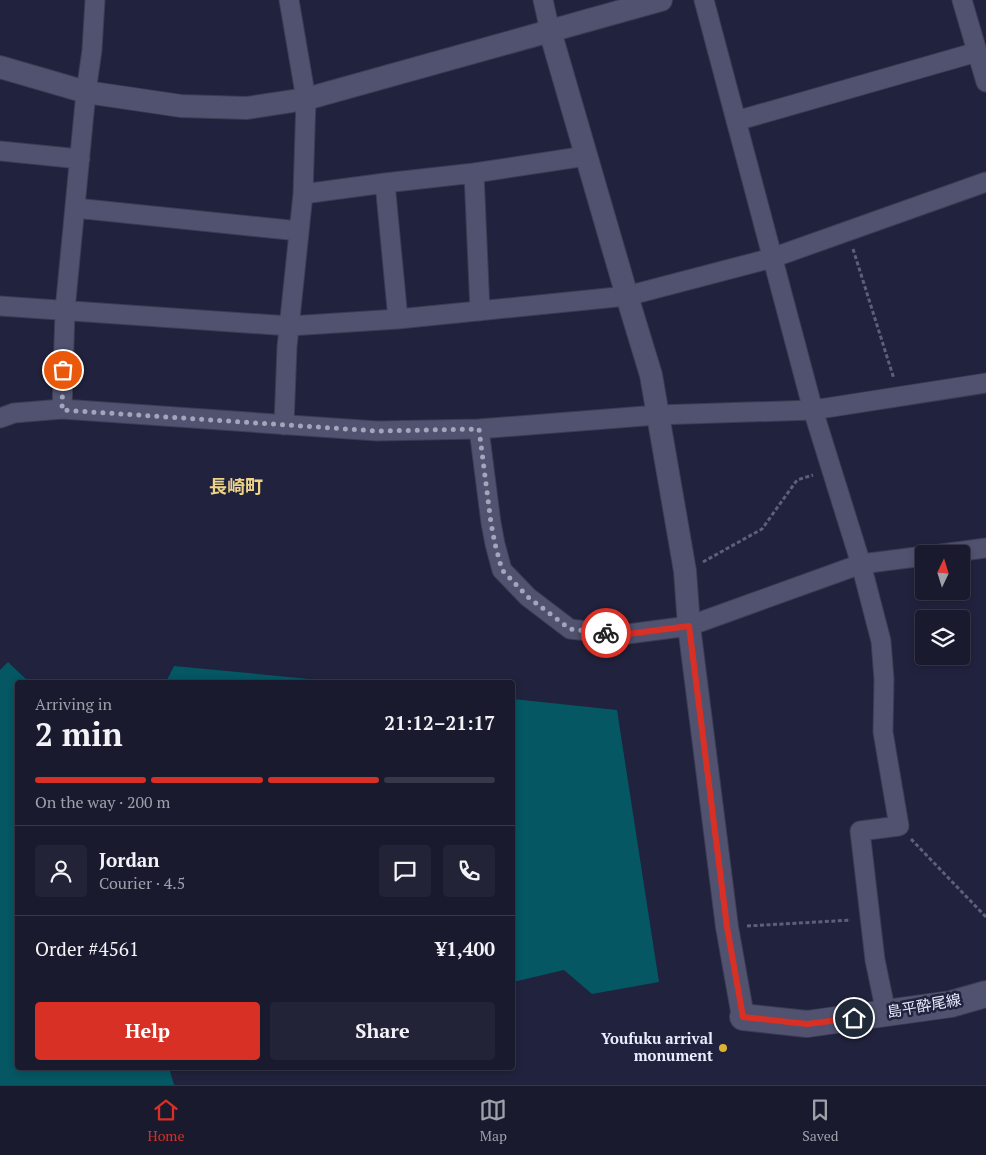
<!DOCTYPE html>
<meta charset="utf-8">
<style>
body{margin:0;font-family:"PT Serif","Noto Sans JP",serif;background:#222336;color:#f1f3f6;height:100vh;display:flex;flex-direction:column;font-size:19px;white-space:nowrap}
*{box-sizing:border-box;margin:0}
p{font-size:16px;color:#9fa1aa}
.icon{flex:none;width:28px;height:28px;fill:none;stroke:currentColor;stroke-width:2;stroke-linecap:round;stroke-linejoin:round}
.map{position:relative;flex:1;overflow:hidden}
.side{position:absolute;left:15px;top:680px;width:500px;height:390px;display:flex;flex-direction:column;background:#191a2e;border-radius:5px;box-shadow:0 2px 8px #0003,0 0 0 1px #37384a}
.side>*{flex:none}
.needle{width:32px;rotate:4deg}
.buttons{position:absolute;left:915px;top:545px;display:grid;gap:10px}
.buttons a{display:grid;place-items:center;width:55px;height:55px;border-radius:5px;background:#191a2e;box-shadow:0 2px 8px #0003,0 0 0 1px #37384a;font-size:25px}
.pin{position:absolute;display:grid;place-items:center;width:42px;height:42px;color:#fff;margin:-21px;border:2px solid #fff;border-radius:50%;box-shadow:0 1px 5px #0007}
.courier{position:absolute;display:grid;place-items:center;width:50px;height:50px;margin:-25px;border:4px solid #d93025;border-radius:50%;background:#fff;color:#222;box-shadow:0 1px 6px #0007}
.head em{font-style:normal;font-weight:800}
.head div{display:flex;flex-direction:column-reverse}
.head{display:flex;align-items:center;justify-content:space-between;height:85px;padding:0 20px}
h1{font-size:32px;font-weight:800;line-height:38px}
.bar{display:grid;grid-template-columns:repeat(4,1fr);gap:8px 5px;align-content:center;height:60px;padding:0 20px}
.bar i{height:6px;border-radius:4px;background:#37384a}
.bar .active{background:#d93025}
.bar p{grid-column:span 4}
.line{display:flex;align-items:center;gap:12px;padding:0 20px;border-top:1px solid #37384a}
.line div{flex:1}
.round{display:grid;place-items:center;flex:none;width:52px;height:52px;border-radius:5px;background:#222336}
.button{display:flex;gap:10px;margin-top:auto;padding:10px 20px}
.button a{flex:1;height:58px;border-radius:5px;background:#d93025;color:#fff;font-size:20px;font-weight:800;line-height:58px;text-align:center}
.button a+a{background:#222336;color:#f1f3f6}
.dock{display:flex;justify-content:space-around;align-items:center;height:70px;border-top:1px solid #37384a;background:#191a2e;font-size:14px;color:#9fa1aa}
.dock a{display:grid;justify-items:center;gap:2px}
.dock .active{color:#d93025}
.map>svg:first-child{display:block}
.water{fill:#055763}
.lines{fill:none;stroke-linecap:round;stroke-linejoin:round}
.minor-casing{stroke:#3c3c53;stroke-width:21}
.tertiary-casing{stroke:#3c3c53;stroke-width:24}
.secondary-casing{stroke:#3c3c53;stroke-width:28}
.path{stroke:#5e5f78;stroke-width:3;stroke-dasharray:4 2.5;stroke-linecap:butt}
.minor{stroke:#505270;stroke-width:19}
.tertiary{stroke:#505270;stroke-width:22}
.secondary{stroke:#505270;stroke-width:26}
.done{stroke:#a4a5bb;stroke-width:5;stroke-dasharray:0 9}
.route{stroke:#d93025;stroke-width:6}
.poi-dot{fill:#dab333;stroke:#21223d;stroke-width:2}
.labels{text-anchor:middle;stroke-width:5;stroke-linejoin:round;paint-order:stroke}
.street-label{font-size:15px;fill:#eaecff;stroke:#21223d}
.poi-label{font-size:15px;font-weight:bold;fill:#eaecff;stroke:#21223d;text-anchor:end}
.quarter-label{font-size:18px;font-weight:bold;fill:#eed487;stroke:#21223d}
</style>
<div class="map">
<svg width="986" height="1085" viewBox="0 0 986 1085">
<rect width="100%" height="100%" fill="#21223d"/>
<path class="water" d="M8,662L29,682H18V1068H169L174,1085H0V670Z
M174,666L341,682H166Z
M513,699L617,710L659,982L592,994L564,970L513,982Z"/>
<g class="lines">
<g class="minor-casing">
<path id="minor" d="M543,0L550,31
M704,0L813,410L861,564L881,641L884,679L883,732L899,826L860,831L875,960L886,1013
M962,0L986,82
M736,121L977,52
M0,151L80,159
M474,173L480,311
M385,183L398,319
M303,194L385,183L474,173L586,156
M75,208L299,231
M0,306L290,326L398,319L627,296L772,258L986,182
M62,409L65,310L86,92L92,50L95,0
M0,418L14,413L62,409L377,431L479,429L657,415L813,410L986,383
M284,425L287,347L303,194L306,99L289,0
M479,429L491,523L495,544L502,570L528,597L570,629L620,635L689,626L861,564L924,556
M941,554L986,548"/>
</g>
<g class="tertiary-casing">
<path id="tertiary" d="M550,31L627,296L651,375L685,571L689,626L727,927L743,1017
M0,67L86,92L181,106L247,108L306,99L661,0"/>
</g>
<g class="secondary-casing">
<path id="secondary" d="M743,1017L807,1024L951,1004L986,994"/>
</g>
<path class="path" d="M853,249L894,379
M703,562L762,529L797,480L813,475
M911,839L986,917
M747,926L851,920"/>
<use href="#minor" class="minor"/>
<use href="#tertiary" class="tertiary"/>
<use href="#secondary" class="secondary"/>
</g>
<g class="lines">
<path class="done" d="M63,370L62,410L377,431L479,429L491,523L495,544L502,570L528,597L570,629L606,633"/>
<path class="route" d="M606,633L620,635L689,626L727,927L743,1017L807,1024L854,1018"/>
</g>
<circle class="poi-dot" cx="723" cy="1048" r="5"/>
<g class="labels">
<g class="street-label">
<text transform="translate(924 1006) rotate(-10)" y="5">島平酔尾線</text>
</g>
<g class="poi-label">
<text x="713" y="1044">Youfuku arrival<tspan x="713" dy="17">monument</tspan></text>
</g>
<g class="quarter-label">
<text x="236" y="493">長崎町</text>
</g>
</g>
</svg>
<div class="buttons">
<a><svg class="needle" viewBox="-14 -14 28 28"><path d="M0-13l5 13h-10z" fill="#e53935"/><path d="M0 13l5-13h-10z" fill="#9fa1aa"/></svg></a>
<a><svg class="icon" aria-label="layers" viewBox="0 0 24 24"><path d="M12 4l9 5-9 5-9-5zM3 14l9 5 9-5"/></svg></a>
</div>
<div class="pin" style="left:63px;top:370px;background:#ea580c"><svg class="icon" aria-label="bag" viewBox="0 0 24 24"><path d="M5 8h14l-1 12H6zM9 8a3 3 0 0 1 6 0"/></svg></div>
<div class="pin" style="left:854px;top:1018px;background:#1f2937"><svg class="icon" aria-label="home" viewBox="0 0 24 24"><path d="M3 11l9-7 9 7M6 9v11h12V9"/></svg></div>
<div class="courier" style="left:606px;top:633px"><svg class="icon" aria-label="bike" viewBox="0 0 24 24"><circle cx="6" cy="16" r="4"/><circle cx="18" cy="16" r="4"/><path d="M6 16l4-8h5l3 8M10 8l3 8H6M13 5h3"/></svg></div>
<section class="side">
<div class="head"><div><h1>2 min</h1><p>Arriving in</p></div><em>21:12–21:17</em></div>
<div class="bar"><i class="active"></i><i class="active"></i><i class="active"></i><i></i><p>On the way · 200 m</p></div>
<div class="line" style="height:90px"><a class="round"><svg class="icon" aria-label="person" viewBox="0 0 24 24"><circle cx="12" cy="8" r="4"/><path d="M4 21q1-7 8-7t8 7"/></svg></a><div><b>Jordan</b><p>Courier · 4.5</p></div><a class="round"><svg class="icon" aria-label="chat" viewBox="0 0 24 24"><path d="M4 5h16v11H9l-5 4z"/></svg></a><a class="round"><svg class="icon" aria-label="phone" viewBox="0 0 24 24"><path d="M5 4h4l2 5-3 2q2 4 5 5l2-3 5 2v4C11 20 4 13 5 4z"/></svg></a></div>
<div class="line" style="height:65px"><div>Order #4561</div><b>¥1,400</b></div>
<div class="button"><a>Help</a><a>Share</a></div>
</section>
</div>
<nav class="dock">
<a class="active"><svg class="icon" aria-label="home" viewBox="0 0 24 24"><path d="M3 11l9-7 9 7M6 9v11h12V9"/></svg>Home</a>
<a><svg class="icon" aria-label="map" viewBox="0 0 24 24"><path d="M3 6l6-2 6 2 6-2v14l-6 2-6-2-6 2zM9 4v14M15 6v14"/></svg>Map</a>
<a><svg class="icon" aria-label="saved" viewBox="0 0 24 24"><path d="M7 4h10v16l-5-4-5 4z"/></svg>Saved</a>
</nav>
